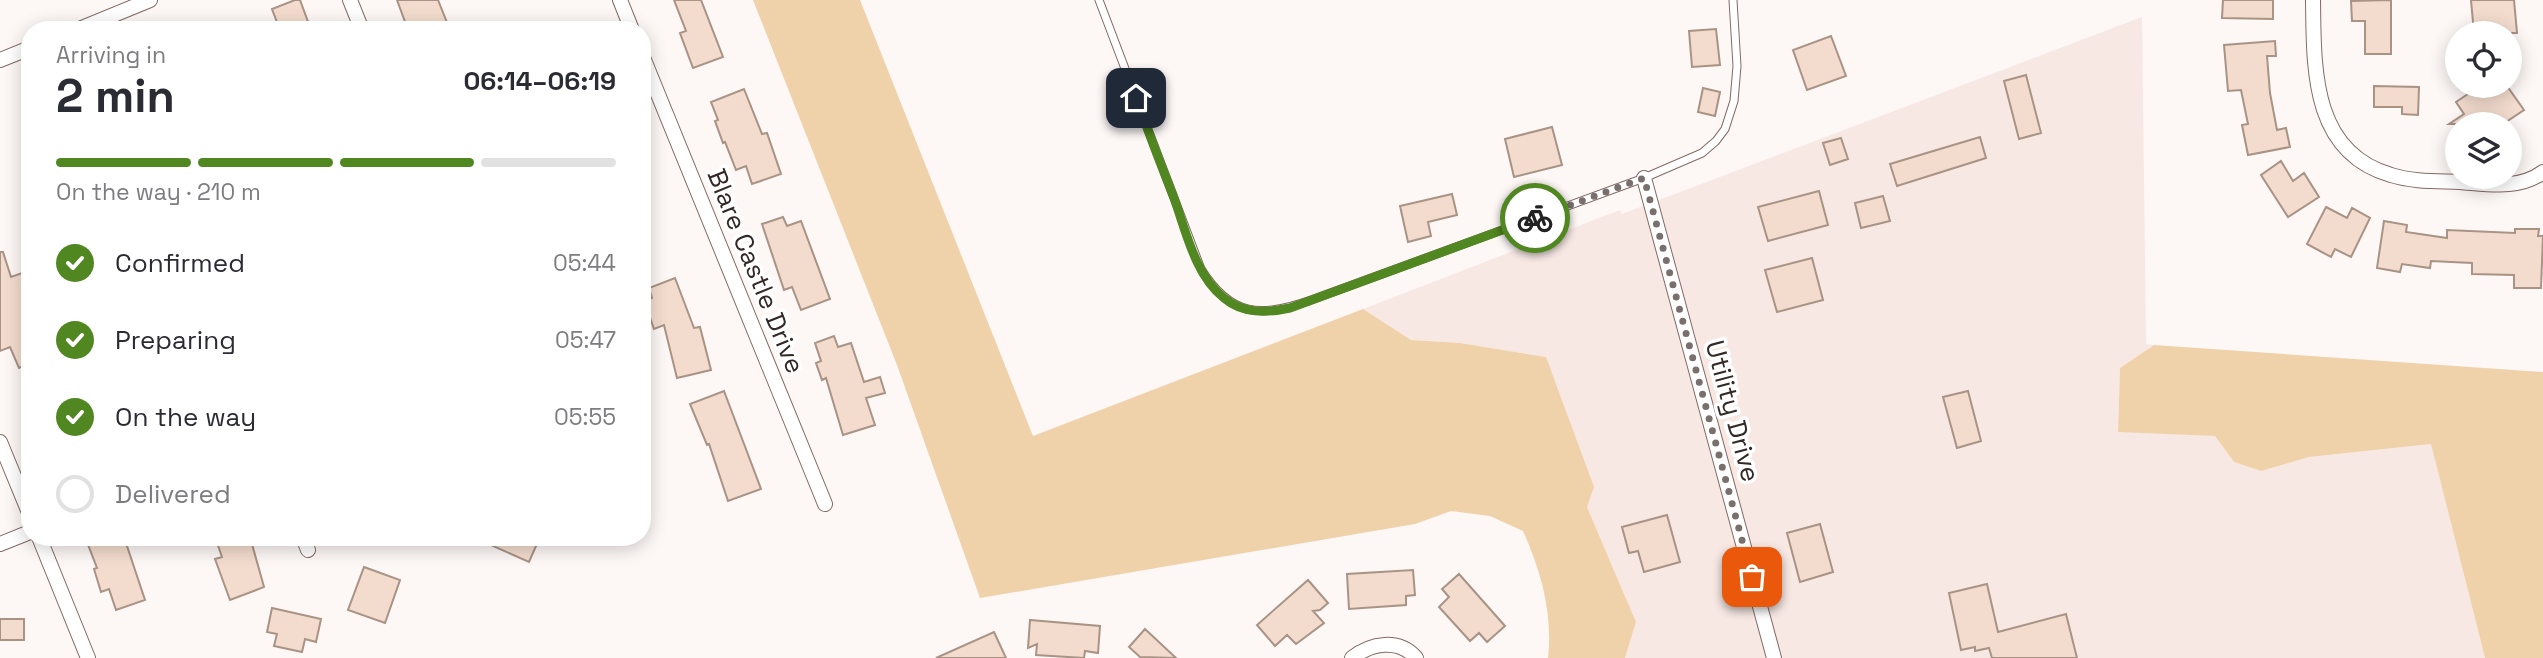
<!DOCTYPE html>
<meta charset="utf-8">
<style>
body{margin:0;font-family:"Space Grotesk",sans-serif;background:#f2f2f3;color:#2b2b33;height:100vh;display:flex;flex-direction:column;font-size:26px;white-space:nowrap}
*{box-sizing:border-box;margin:0}
p{font-size:23px;color:#7c7c81}
.icon{flex:none;width:38px;height:38px;fill:none;stroke:currentColor;stroke-width:2;stroke-linecap:round;stroke-linejoin:round}
.map{position:relative;flex:1;overflow:hidden}
.side{position:absolute;left:21px;top:21px;width:630px;height:525px;display:flex;flex-direction:column;background:#fff;border-radius:28px;box-shadow:0 4px 18px #0003}
.side>*{flex:none}
.controls{position:absolute;left:2445px;top:21px;display:grid;gap:14px}
.controls a{display:grid;place-items:center;width:77px;height:77px;border-radius:50%;background:#fff;box-shadow:0 4px 18px #0003;font-size:35px}
.pin{position:absolute;display:grid;place-items:center;width:60px;height:60px;color:#fff;margin:-30px;border-radius:14px;box-shadow:0 4px 10px #0006}
.courier{position:absolute;display:grid;place-items:center;width:70px;height:70px;margin:-35px;border:5px solid #508720;border-radius:50%;background:#fff;color:#222;box-shadow:0 2px 9px #0007}
.summary em{font-style:normal;font-weight:700}
.summary div{display:flex;flex-direction:column-reverse}
.summary{display:flex;align-items:center;justify-content:space-between;height:119px;padding:0 35px}
h1{font-size:46px;font-weight:700;line-height:52px}
.bar{display:grid;grid-template-columns:repeat(4,1fr);gap:10px 7px;align-content:center;height:84px;padding:0 35px}
.bar i{height:9px;border-radius:5px;background:#e1e1e2}
.bar .selected{background:#508720}
.bar p{grid-column:span 4}
ol{padding:0 35px;list-style:none}
li{display:flex;align-items:center;gap:21px;height:77px}
li p{margin-inline-start:auto}
li .icon{padding:7px;border-radius:50%;background:#508720;color:#fff;stroke-width:4}
li:last-child{color:#7c7c81}
li i{width:38px;height:38px;border:4px solid #e1e1e2;border-radius:50%}
.map>svg:first-child{display:block}
.built{fill:#f7e8e4}
.green{fill:#f0d2aa}
.building{fill:#f3dcce;stroke:#a89385;stroke-width:2}
.lines{fill:none;stroke-linecap:round;stroke-linejoin:round}
.lane-casing{stroke:#836b65;stroke-width:9}
.street-casing{stroke:#836b65;stroke-width:16}
.lane{stroke:#fff;stroke-width:7}
.street{stroke:#fff;stroke-width:14}
.done{stroke:#79706e;stroke-width:7;stroke-dasharray:0 12.6}
.route{stroke:#508720;stroke-width:9}
.labels{text-anchor:middle;stroke-width:7;stroke-linejoin:round;paint-order:stroke}
.street-label{font-size:26px;fill:#322825;stroke:#fff}
</style>
<div class="map">
<svg width="2543" height="658" viewBox="0 0 2543 658">
<rect width="100%" height="100%" fill="#fdf7f6"/>
<path class="built" d="M2142,17L2146,344L2154,345L2120,368L2118,431L2215,436L2234,462L2261,471L2309,457L2431,444L2485,658H1625L1636,622L1587,507L1546,357L1460,343L1411,340L1363,309L1620,210L1622,214Z"/>
<path class="green" d="M753,0H860L1033,436L1363,309L1411,340L1460,343L1546,357L1594,487L1587,507L1636,622L1625,658H1548C1553,614 1541,571 1523,531L1490,516L1451,511L1415,524L980,598L897,365Z
M2154,345L2543,372V658H2485L2431,444L2309,457L2261,471L2234,462L2215,436L2118,432L2120,368Z"/>
<path class="building" d="M295,0H300L311,30H280L272,9Z
M397,0H438L450,30H408Z
M674,0H701L723,57L693,68L680,33L686,31Z
M2223,0H2273V19L2222,18Z
M2391,0V54H2365V21H2352L2351,1Z
M2471,0H2514L2517,33H2474Z
M1716,29L1720,65L1692,67L1689,31Z
M1831,36L1846,76L1807,90L1793,50Z
M2275,41L2276,56H2267L2270,93L2277,130L2286,128L2290,147L2248,155L2242,125L2248,124L2241,90L2228,91L2224,45Z
M2026,75L2041,133L2019,139L2004,81Z
M2374,86L2419,87L2418,115L2402,114V107H2374Z
M2480,86H2507L2524,110L2503,124H2449L2464,114L2456,102Z
M1703,88L1720,92L1715,116L1698,112Z
M744,89L762,134L767,133L781,174L752,184L746,166L736,170L725,142L723,143L715,121L718,120L711,102Z
M1552,127L1562,165L1514,177L1505,139Z
M1980,137L1986,158L1897,186L1890,164Z
M1841,138L1848,159L1830,165L1823,143Z
M2281,161L2293,181L2304,173L2319,197L2288,217L2261,175Z
M1819,191L1828,225L1768,241L1758,207Z
M1452,194L1457,215L1428,222L1431,236L1408,242L1400,206Z
M1883,196L1890,221L1861,228L1855,203Z
M2326,207L2347,218L2352,208L2370,218L2351,257L2335,249L2331,257L2307,244Z
M783,217L787,226L801,221L830,299L801,310L792,287L784,290L762,224Z
M2384,221L2407,225L2406,232L2447,238V230L2515,233V229H2539L2538,236H2543L2541,288H2514V275L2472,274V263L2431,261L2430,268L2402,264L2400,272L2377,268Z
M0,252H3L11,277L25,272L30,286V363L19,368L10,347L0,351Z
M1812,258L1823,300L1777,312L1765,270Z
M675,278L694,328L700,327L711,370L677,378L664,325L654,329L644,301L652,298L649,288Z
M834,336L838,347L851,343L864,382L880,377L885,393L866,398L875,425L843,435L826,378L822,380L816,363L821,361L815,343Z
M724,391L761,489L728,501L709,444L707,445L690,404Z
M1968,391L1981,441L1957,448L1943,397Z
M1667,515L1680,562L1644,572L1638,551L1629,553L1622,527Z
M1820,524L1833,572L1800,582L1787,533Z
M100,537H124L145,600L116,610L109,589L101,592L94,569L97,568L87,542Z
M215,537H250L264,587L230,600L215,559L222,557Z
M473,537H540L529,562Z
M364,567L400,580L385,623L348,610Z
M1413,570L1415,595L1406,596V605L1349,609L1347,574Z
M1459,574L1505,626L1487,642L1479,633L1470,641L1439,607L1449,597L1442,589Z
M1308,580L1328,603L1320,610L1313,611L1324,623L1296,644L1287,635L1275,646L1257,625Z
M1987,584L1998,632L2066,614L2077,658H1992L1989,648L1975,651V647L1961,650L1949,593Z
M272,608L321,619L316,642L305,639L302,652L274,646L277,634L267,632Z
M0,619H24V640H0Z
M1030,620L1100,626L1098,653L1085,651L1084,658L1036,655L1037,644L1028,648Z
M1145,629L1176,658L1140,657L1129,647Z
M994,632L1006,658H936Z"/>
<g class="lines">
<g class="lane-casing">
<path id="lane" d="M1099,0L1201,269C1231,317 1261,318 1311,300L1644,178L1702,153L1716,141L1725,129L1734,101L1737,66L1733,0"/>
</g>
<g class="street-casing">
<path id="street" d="M350,0L362,30
M620,0L632,30
M2313,0C2314,68 2311,152 2391,175C2413,182 2437,181 2460,182C2488,184 2519,190 2543,172
M77,30L150,0
M642,55L825,504
M0,60L30,48
M1644,178L1774,658
M0,442L30,515
M39,537L88,658
M303,537L308,550
M0,544L30,532
M1352,658C1371,643 1399,638 1416,658"/>
</g>
<use href="#lane" class="lane"/>
<use href="#street" class="street"/>
</g>
<g class="lines">
<path class="done" d="M1535,218L1644,178L1752,577"/>
<path class="route" d="M1136,98C1148,131 1161,165 1174,198C1186,231 1195,275 1224,298C1243,314 1267,313 1290,308L1535,218"/>
</g>
<g class="labels">
<g class="street-label">
<text transform="translate(756 271) rotate(68)" y="9">Blare Castle Drive</text>
<text transform="translate(1733 411) rotate(75)" y="9">Utility Drive</text>
</g>
</g>
</svg>
<div class="controls">
<a><svg class="icon" aria-label="locate" viewBox="0 0 24 24"><circle cx="12" cy="12" r="6"/><path d="M12 2v4M12 18v4M2 12h4M18 12h4"/></svg></a>
<a><svg class="icon" aria-label="layers" viewBox="0 0 24 24"><path d="M12 4l9 5-9 5-9-5zM3 14l9 5 9-5"/></svg></a>
</div>
<div class="pin" style="left:1752px;top:577px;background:#ea580c"><svg class="icon" aria-label="bag" viewBox="0 0 24 24"><path d="M5 8h14l-1 12H6zM9 8a3 3 0 0 1 6 0"/></svg></div>
<div class="pin" style="left:1136px;top:98px;background:#1f2937"><svg class="icon" aria-label="home" viewBox="0 0 24 24"><path d="M3 11l9-7 9 7M6 9v11h12V9"/></svg></div>
<div class="courier" style="left:1535px;top:218px"><svg class="icon" aria-label="bike" viewBox="0 0 24 24"><circle cx="6" cy="16" r="4"/><circle cx="18" cy="16" r="4"/><path d="M6 16l4-8h5l3 8M10 8l3 8H6M13 5h3"/></svg></div>
<section class="side">
<div class="summary"><div><h1>2 min</h1><p>Arriving in</p></div><em>06:14–06:19</em></div>
<div class="bar"><i class="selected"></i><i class="selected"></i><i class="selected"></i><i></i><p>On the way · 210 m</p></div>
<ol>
<li><svg class="icon" aria-label="check" viewBox="0 0 24 24"><path d="M5 12l5 5 9-10"/></svg>Confirmed<p>05:44</p></li>
<li><svg class="icon" aria-label="check" viewBox="0 0 24 24"><path d="M5 12l5 5 9-10"/></svg>Preparing<p>05:47</p></li>
<li><svg class="icon" aria-label="check" viewBox="0 0 24 24"><path d="M5 12l5 5 9-10"/></svg>On the way<p>05:55</p></li>
<li><i></i>Delivered</li>
</ol>
</section>
</div>
